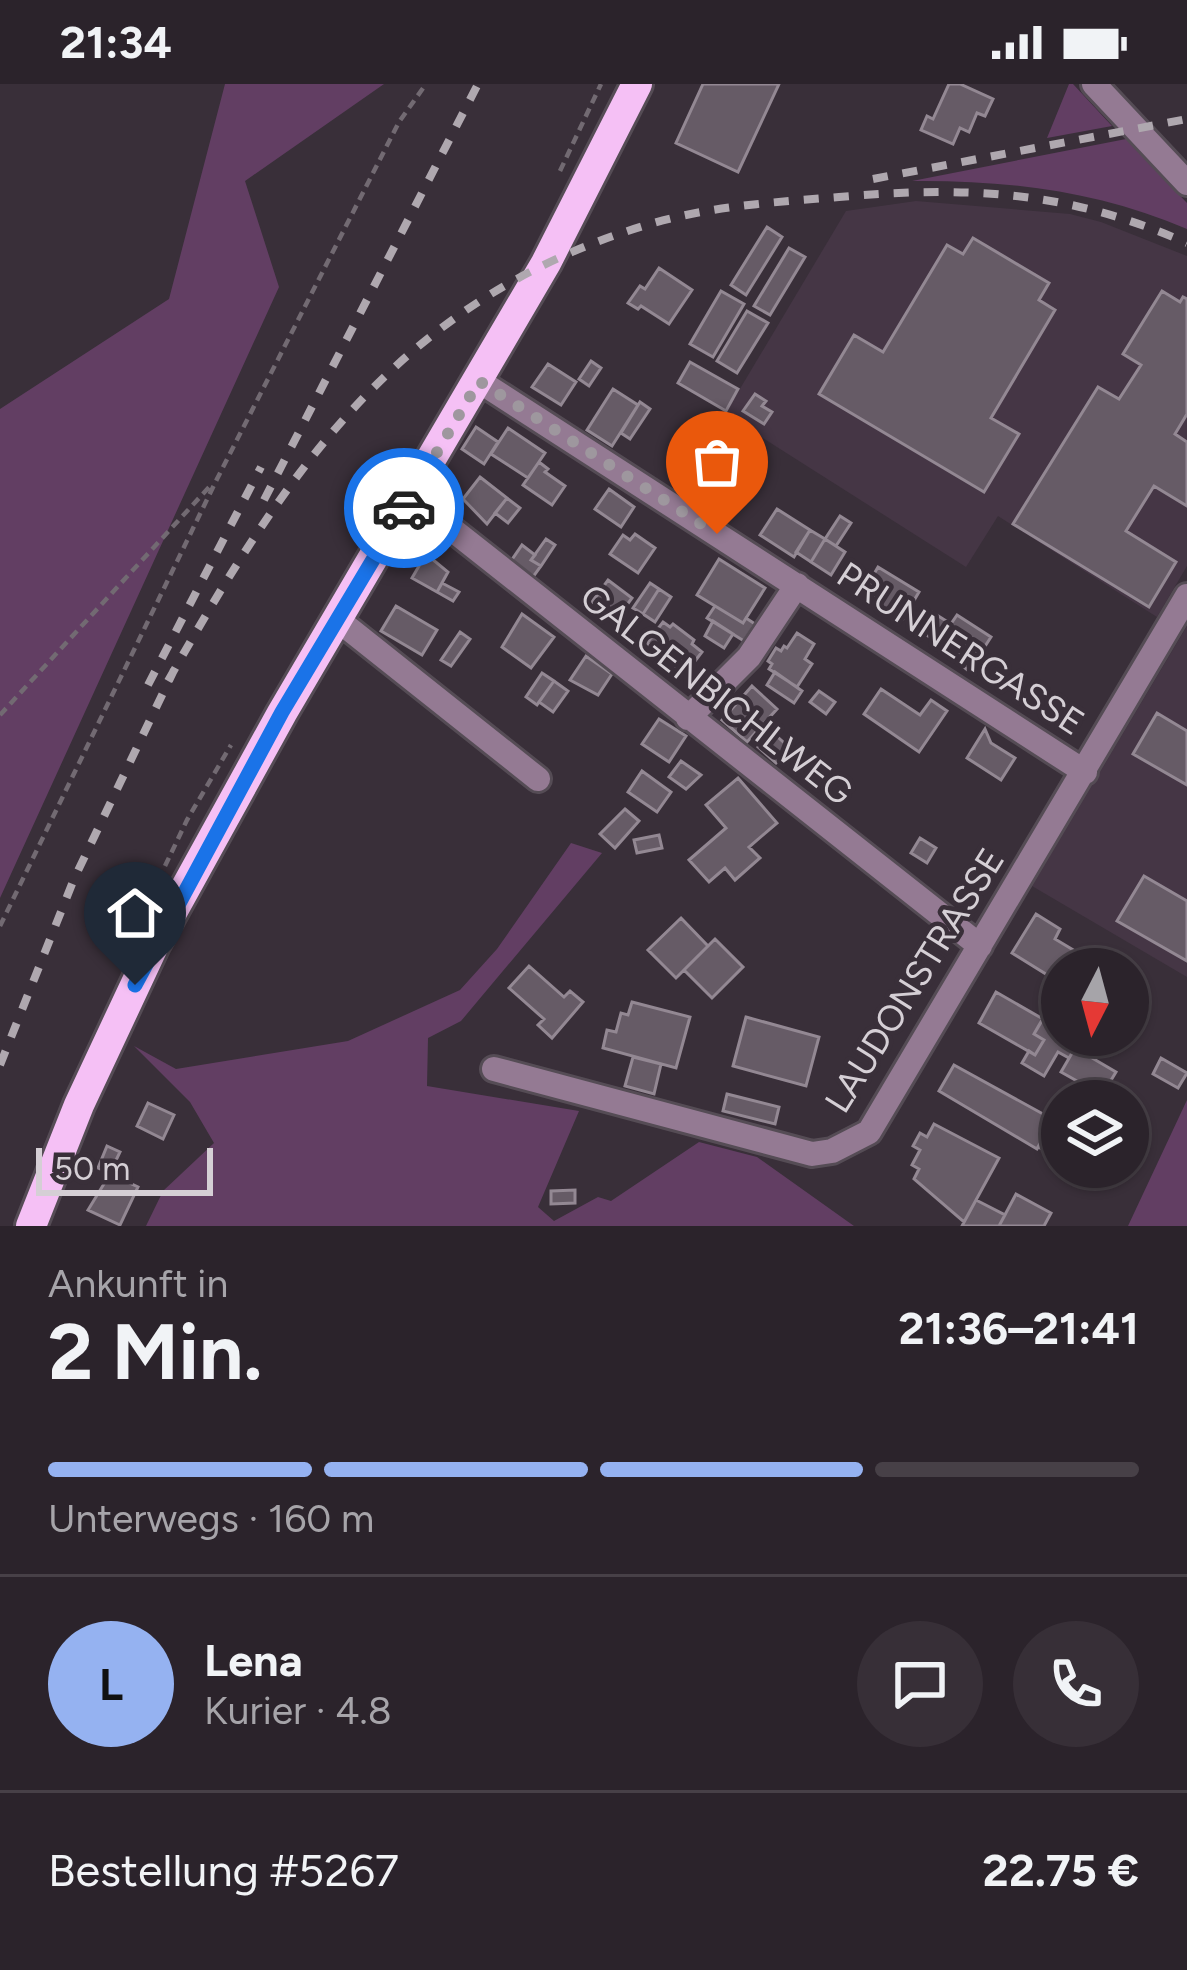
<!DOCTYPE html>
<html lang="de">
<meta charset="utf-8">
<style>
body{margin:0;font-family:Figtree,sans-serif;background:#372f37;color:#f1f3f6;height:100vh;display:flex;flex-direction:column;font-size:45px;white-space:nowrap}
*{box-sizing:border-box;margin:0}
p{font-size:39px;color:#a6a4a9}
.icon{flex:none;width:66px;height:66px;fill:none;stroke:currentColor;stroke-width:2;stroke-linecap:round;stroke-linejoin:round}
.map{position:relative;height:1142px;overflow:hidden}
.details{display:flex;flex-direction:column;background:#2b232b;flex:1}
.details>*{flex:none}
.needle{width:78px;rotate:186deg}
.fabs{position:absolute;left:1041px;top:864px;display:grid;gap:24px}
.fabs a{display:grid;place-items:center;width:108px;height:108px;border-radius:50%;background:#2b232b;box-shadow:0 3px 9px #0004,0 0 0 3px #474047;font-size:60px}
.scale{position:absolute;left:36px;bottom:30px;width:177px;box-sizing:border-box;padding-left:12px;border:6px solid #d5cfd5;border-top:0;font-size:33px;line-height:42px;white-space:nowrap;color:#d5cfd5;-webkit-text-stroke:9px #392f39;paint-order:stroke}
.pin{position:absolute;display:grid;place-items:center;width:102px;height:102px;color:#fff;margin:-123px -51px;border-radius:50% 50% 50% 0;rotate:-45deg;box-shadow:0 0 12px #0007}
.pin .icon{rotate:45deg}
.courier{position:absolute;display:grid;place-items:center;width:120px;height:120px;margin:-60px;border:9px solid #1a73e8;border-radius:50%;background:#fff;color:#222;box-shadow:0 3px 15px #0007}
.summary em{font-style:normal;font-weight:700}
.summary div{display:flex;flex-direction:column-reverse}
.summary{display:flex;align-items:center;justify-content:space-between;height:204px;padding:0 48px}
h1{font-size:78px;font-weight:700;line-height:90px}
.bar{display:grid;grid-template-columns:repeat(4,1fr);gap:18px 12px;align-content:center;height:144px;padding:0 48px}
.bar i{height:15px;border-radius:9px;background:#474047}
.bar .active{background:#95b2f1}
.bar p{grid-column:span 4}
.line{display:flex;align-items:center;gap:30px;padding:0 48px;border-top:3px solid #474047}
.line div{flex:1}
.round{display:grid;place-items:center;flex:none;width:126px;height:126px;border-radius:63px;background:#372f37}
.status{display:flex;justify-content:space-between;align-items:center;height:84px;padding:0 60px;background:#2b232b;direction:ltr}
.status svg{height:33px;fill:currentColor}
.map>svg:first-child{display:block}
.built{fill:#453645}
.green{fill:#623e63}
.building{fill:#665b66;stroke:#938893;stroke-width:3}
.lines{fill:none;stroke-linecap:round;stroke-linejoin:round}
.minor-casing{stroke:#554c55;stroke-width:30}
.major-casing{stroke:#554c55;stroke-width:36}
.path{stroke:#726a72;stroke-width:4.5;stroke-dasharray:9 6;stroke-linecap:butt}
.minor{stroke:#947a93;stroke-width:24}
.major{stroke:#f5c0f5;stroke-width:30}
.rail{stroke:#afa8af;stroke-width:8;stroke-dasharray:15 15;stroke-linecap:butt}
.done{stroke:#9e979e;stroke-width:12;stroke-dasharray:0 21.6}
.route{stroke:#1a73e8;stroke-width:15}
.labels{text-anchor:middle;stroke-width:9;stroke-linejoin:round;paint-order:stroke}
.street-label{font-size:36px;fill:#d5cfd5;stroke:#392f39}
</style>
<div class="status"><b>21:34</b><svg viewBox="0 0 49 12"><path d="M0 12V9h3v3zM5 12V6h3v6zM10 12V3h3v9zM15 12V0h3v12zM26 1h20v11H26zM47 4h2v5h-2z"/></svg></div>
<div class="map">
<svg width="1187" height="1142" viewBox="0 0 1187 1142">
<rect width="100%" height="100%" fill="#392f39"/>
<path class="built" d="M916,117L1070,130L1101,138L1187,172V482L1157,533L998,432L966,483L725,330L846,127Z
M1187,542V893L1032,802Z"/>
<path class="green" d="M225,0H384L245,97L279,203L0,814V325L169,215Z
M1069,0H1073L1112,42L1047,54Z
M1126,55L1187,119V145C1098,107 1008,96 912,97Z
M571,759L602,769L461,937L428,954L427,1002L579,1027L538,1123L554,1137L598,1113L611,1117L699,1058L757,1073L854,1142H146L163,1107L214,1059L190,1018L134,962L176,985L348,957L460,906L497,865Z
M1187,1016V1142H1128Z"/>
<path class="building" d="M703,0H779L738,88L676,59Z
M949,0H960L993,15L985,32L977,29L969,48L960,44L953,60L921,46L927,32L933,35Z
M767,143L782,153L746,211L731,201Z
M973,154L1049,199L1039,216L1055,226L991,334L1019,350L984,408L819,310L854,251L883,268L947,161L963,170Z
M789,164L805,173L770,231L754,222Z
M659,184L692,206L669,240L641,222L638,225L628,219L640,202L645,205Z
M721,207L744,220L713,273L690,260Z
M1162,207L1180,218L1183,213L1187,215V330L1175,350L1187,358V422L1154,402L1126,447L1176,478L1149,523L1013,440L1098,303L1119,315L1141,281L1123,270Z
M747,227L768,239L737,289L717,277Z
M591,277L601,284L589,302L579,295Z
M690,278L738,305L726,327L678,299Z
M548,280L576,298L561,321L532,303Z
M613,305L638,321L612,362L587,346Z
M755,310L766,317L762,322L772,328L764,340L743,327Z
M640,318L650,325L630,355L621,349Z
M476,343L498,358L484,380L462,365Z
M508,344L545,369L528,394L491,370Z
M539,378L548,385L545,388L565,402L552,421L523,401Z
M480,393L507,414L487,440L463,415Z
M699,400L723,419L715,433L689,417Z
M609,405L634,423L621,443L595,425Z
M507,414L520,424L508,439L495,429Z
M777,425L810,446L794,473L760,451Z
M840,432L851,439L836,462L825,455Z
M810,446L825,455L811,478L796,468Z
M635,450L655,464L638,489L610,470L623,451L630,456Z
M546,455L555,461L541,482L531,476Z
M825,455L845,468L831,491L811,478Z
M522,461L535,471L531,476L541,482L533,493L511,477Z
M426,470L448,488L437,508L412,494Z
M719,475L765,504L743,539L697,511Z
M878,483L919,508L903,535L872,517L875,513L864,507Z
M608,496L632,514L616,536L592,518Z
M442,499L459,508L453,517L437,508Z
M650,499L659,505L643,530L633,524Z
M659,505L671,513L655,538L643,530Z
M396,522L437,546L422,571L381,547Z
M715,522L743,539L746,534L755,540L744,557L707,534Z
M932,528L951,540L939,559L917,545Z
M522,530L554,553L531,584L502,563Z
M957,531L991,553L969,587L936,562Z
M713,537L733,550L724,564L705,552Z
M663,538L670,543L673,540L694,556L692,560L702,568L685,590L647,559Z
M460,548L470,555L451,582L441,576Z
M797,549L814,560L805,575L812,580L797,603L769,585L772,580L768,577L776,564L781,567L784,562L787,564Z
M586,572L612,590L598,611L570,596Z
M775,588L802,607L794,619L767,601Z
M542,589L554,597L537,621L526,613Z
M554,597L568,607L553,628L539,618Z
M752,602L777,625L747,658L722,636Z
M881,605L920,631L931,616L947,627L919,668L864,630Z
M819,607L835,618L826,630L810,618Z
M1157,629L1187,647V701L1133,670Z
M659,635L686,652L669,678L642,660Z
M985,645L991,659L1015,674L1001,696L967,674Z
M772,648L790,664L776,679L758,663Z
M681,677L701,691L686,705L669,693Z
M642,687L671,708L657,728L628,708Z
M738,694L777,739L749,763L760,774L735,796L725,784L709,798L689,776L726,744L706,721Z
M625,725L639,737L615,764L600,750Z
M659,751L662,764L637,769L634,756Z
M920,754L936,764L927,779L911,769Z
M1144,792L1187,817V877L1117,837Z
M1036,830L1060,845L1055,855L1085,873L1077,885H1062V900L1012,869Z
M681,834L708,862L676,894L648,866Z
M715,855L743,883L712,914L684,886Z
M529,882L564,913L570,907L583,918L552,954L538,941L544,935L509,904Z
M996,908L1043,935L1034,950L1044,956L1035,971L979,939Z
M632,918L690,933L676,984L603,964L607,946L616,948L621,929L628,931Z
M1046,929L1062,938V951H1083L1069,974L1058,968L1044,992L1022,979L1029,967L1035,971L1044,956L1034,950Z
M746,933L819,953L806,1002L733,982Z
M1075,964L1116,988L1102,1011L1061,988Z
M633,973L661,980L654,1010L625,1002Z
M1161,974L1187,989L1178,1004L1153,990Z
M954,981L1054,1036L1037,1065L939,1007Z
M727,1010L779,1023L775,1040L723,1027Z
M148,1019L174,1031L163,1055L137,1042Z
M1053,1038L1061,1043L1046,1067L1038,1063Z
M934,1040L999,1074L964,1138L914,1095L919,1085L912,1081L920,1066L913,1062L920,1049L927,1053Z
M107,1062L120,1068L110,1089L98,1084Z
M1061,1066L1062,1083H1083L1080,1088L1085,1091L1079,1100L1051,1083Z
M1083,1083H1117L1118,1087L1105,1103L1080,1088Z
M110,1090L138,1103L120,1141L88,1126Z
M575,1106V1119L551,1120V1107Z
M1016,1110L1051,1129L1044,1142H999Z
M976,1116L1005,1131L999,1142H962Z"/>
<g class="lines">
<g class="minor-casing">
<path id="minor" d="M1094,0L1187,99
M479,297L1085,688
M411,413L980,862
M338,536L538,695
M688,634L749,573L797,501
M494,985L812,1070L832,1067L869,1048L1187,512"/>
</g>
<g class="major-casing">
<path id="major" d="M31,1142L79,1021L154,861L282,629L546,179L637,0"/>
</g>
<path class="path" d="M560,87L601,0
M0,631L211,401
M165,782L187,736L231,661
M0,842L217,395L399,38L426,0"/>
<use href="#minor" class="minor"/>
<use href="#major" class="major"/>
<path class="rail" d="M873,95L1187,35
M264,416L478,0
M168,597C288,384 403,213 650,140C711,122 776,118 839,113C968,102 1066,106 1187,159
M148,601L261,383
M0,981L74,795L174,586"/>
</g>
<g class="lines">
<path class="done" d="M404,424L479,297L717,450"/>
<path class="route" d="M135,901L282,628L404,424"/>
</g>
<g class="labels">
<g class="street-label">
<text transform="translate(961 564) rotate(33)" y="13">PRUNNERGASSE</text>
<text transform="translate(717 610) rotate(38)" y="13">GALGENBICHLWEG</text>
<text transform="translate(914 896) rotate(-58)" y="13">LAUDONSTRASSE</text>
</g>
</g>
</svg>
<div class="fabs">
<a><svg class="needle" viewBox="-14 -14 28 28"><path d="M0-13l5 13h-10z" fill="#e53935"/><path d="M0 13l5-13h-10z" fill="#a6a4a9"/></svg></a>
<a><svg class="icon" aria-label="layers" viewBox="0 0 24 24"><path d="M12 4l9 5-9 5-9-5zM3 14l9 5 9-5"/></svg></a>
</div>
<div class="scale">50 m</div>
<div class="pin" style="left:717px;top:450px;background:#ea580c"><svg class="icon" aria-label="bag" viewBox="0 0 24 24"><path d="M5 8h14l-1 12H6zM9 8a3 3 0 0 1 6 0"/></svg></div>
<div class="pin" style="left:135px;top:901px;background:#1f2937"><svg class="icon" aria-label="home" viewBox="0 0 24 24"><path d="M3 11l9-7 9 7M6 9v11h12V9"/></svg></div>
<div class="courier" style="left:404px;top:424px"><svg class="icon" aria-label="car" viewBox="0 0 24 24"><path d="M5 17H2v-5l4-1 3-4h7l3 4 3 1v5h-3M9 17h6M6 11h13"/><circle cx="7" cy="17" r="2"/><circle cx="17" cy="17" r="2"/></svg></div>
</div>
<section class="details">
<div class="summary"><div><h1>2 Min.</h1><p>Ankunft in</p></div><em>21:36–21:41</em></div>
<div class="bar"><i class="active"></i><i class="active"></i><i class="active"></i><i></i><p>Unterwegs · 160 m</p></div>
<div class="line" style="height:216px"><b class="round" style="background:#95b2f1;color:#111">L</b><div><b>Lena</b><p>Kurier · 4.8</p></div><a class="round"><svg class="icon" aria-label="chat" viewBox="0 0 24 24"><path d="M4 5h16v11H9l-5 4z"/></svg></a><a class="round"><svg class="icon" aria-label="phone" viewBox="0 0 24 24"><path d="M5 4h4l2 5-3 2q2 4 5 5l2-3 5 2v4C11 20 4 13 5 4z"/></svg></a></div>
<div class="line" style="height:156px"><div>Bestellung #5267</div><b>22.75 €</b></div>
</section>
